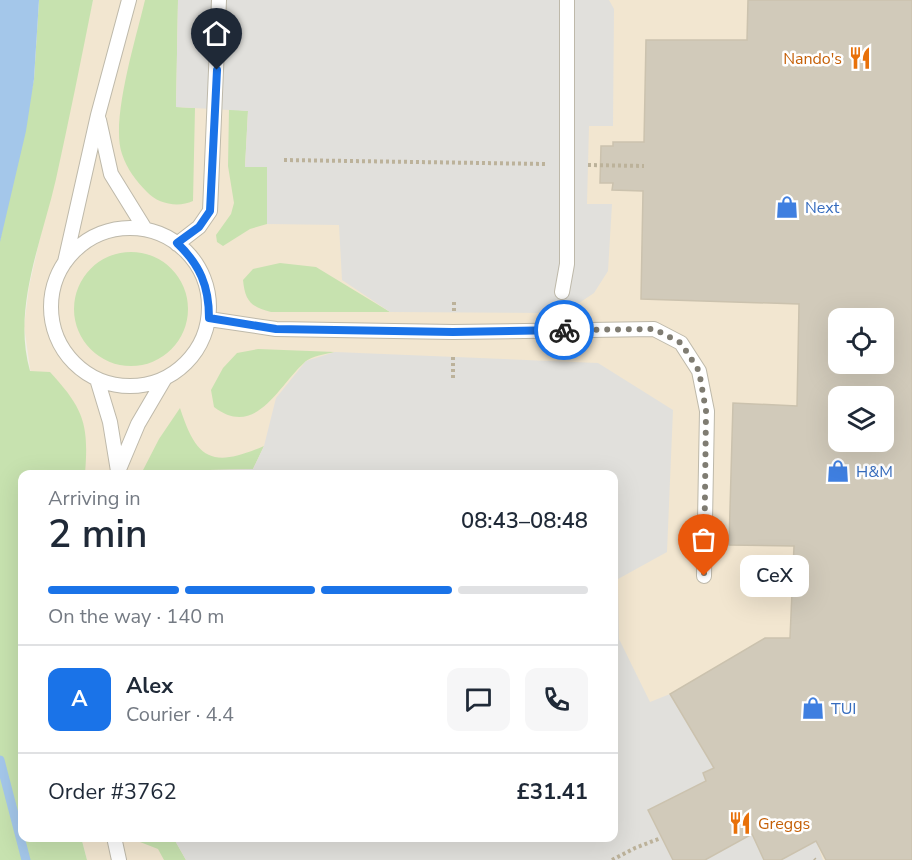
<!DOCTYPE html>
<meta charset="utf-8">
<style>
body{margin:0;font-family:"Nunito Sans",sans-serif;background:#f6f6f7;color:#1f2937;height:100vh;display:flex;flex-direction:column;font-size:22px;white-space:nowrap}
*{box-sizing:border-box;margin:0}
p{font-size:20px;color:#747a83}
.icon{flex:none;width:33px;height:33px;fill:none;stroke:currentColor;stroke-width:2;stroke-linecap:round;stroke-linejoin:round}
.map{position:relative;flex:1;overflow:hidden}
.details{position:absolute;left:18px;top:470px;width:600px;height:372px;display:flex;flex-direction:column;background:#fff;border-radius:12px;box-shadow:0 6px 24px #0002}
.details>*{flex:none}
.tools{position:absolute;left:828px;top:308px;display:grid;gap:12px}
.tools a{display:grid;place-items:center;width:66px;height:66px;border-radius:12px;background:#fff;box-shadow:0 6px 24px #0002;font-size:30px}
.pin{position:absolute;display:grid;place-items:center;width:51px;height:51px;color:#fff;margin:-62px -26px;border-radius:50% 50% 50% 0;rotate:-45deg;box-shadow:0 0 6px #0007}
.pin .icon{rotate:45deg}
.courier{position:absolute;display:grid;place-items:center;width:60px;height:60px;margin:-30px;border:4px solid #1a73e8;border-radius:50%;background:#fff;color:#222;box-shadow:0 2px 8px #0007}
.bubble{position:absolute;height:42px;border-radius:12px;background:#fff;box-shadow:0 6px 24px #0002;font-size:20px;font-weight:600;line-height:42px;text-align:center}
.headline em{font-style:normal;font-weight:600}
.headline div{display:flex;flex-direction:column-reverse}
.headline{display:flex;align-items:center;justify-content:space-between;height:102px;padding:0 30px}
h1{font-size:39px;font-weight:600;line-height:45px}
.bar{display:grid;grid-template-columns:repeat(4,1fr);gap:9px 6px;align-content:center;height:72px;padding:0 30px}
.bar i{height:8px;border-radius:4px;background:#e0e1e3}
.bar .active{background:#1a73e8}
.bar p{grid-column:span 4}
.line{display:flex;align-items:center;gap:15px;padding:0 30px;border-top:2px solid #e0e1e3}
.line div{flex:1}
.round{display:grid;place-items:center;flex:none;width:63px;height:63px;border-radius:12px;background:#f6f6f7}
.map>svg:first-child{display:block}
.commercial{fill:#f2e6d0;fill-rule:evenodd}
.green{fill:#c7e2af}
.parking{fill:#e1e0dc}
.water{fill:#a4c7ea}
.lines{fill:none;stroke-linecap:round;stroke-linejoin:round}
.stream{stroke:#a4c7ea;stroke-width:9}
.building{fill:#d1caba;stroke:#cbc2ae;stroke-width:1.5;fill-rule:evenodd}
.service-casing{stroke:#beb9aa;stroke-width:16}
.path{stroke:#bcb29a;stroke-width:4;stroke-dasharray:3 3;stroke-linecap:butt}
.service{stroke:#fff;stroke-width:14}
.done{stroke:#7f7c72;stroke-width:6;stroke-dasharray:0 10.8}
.route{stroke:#1a73e8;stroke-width:8}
.labels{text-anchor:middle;stroke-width:5;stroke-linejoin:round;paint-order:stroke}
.food-label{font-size:16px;fill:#c56008;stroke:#fff;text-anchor:end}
.shop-label{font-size:16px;fill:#366cbe;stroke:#fff;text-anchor:start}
</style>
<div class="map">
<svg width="912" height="860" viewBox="0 0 912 860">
<rect width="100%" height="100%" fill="#f0eee4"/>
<path class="commercial" d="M93,0H912V860H87L81,837H614V474H45L24,326L29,287ZM838,318H884V363H838ZM838,396H884V441H838Z"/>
<path class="green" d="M39,0H93C81,60 69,120 56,179C42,241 12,308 30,371L50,372C84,409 89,424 85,474H22V837H81L87,860H0V240L34,79Z
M145,0H178L176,107L195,108L193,201C178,208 158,204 147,192C136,181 127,169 122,154C110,121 137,35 145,0Z
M229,109L248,111L245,167H267V224L250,229L223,246L217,242L216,235L231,214L234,203L228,166Z
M74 309a57 57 0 1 1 114 0a57 57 0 1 1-114 0Z
M280,263L316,267L390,312H271C251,307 245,301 243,280L253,269Z
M258,349L335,352C326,354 311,356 305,362C278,386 256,439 214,407L211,390L223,368L237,353Z
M180,408C197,461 213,468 264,446L253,469L166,471L165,474H141L159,439Z
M142,837H173L186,860H164L158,849L140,842Z"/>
<path class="parking" d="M178,0H609L614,9L613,126H589L587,204H612L608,271L594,293L576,305L550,313L390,312L342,280L339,225L267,224V167H245L248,111L176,107Z
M335,352L598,363L673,410L667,552L618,579L619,639L650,702L670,694L714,768L703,773L706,781L648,810L673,860H186L173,837H614V474H165V471L253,469L264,446L276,398L306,361Z
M752,834L764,860H705Z
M816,841L823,860H781Z"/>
<path class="water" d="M0,0H39L34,79L26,131L0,242Z"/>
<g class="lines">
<path class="stream" d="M0,760L26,860"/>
</g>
<path class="building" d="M748,0H912V860H826L816,841L781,860H764L752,834L705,860H673L648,810L706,781L703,773L714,768L670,694L765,638H790L794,546L729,545L733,403L797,406L799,304L641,299L643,191L612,190L613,183H600L601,146H613V142H644L646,40H747ZM838,318H884V363H838ZM838,396H884V441H838Z"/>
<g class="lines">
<g class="service-casing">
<path id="service" d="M99,120L111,174L145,229
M51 307a79 79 0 1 1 158 0a79 79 0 1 1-158 0Z
M177,244L199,227L210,211L219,0
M65,262L98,115L129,0
M562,292L567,264V0
M209,319L276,329L453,332L654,329L681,343L699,371L707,411L704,576
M97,379L110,422L118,471
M117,474L138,424L165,378
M114,837L119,860"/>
</g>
<path class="path" d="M284,160L547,164
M588,165L644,166
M454,311V299
M453,378V354
M814,859L815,860
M612,860L635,848L661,838"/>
<use href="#service" class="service"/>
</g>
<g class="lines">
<path class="done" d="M564,330L654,329L681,343L699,371L706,411L704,576"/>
<path class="route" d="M217,70L210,211L199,227L177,243C200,265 209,286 209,318L276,329L453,332L564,330"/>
</g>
<defs>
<g id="restaurant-bare" transform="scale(1.8)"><path d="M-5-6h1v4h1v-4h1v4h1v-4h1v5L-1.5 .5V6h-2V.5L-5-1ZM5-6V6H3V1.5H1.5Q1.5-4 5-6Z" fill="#e8710a" stroke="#fff" stroke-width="2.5" paint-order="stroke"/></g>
<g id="shop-bare" transform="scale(1.8)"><path d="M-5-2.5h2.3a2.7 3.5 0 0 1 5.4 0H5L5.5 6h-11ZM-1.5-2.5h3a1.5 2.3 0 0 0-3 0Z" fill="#3f7fe0" stroke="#fff" stroke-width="2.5" paint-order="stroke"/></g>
</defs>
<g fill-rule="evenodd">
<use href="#restaurant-bare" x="860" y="58"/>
<use href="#shop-bare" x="787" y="207"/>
<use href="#shop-bare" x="838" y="471"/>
<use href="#shop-bare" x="813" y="708"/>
<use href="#restaurant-bare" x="740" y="823"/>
</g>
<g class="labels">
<g class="food-label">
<text x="842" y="64">Nando's</text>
<text x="758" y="829" text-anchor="start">Greggs</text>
</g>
<g class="shop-label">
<text x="805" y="213">Next</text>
<text x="856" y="477">H&amp;M</text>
<text x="831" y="714">TUI</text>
</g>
</g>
</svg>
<div class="tools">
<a><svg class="icon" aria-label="locate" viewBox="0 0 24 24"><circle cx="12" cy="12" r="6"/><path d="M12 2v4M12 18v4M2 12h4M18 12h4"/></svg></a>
<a><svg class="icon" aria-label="layers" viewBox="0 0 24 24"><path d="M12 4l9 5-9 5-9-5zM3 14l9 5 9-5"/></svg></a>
</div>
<div class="pin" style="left:704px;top:576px;background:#ea580c"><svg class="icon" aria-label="bag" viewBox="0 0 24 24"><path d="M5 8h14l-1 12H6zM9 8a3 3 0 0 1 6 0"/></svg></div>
<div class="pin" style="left:217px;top:70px;background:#1f2937"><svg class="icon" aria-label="home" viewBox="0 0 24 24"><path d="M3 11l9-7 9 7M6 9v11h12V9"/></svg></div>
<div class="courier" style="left:564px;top:330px"><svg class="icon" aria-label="bike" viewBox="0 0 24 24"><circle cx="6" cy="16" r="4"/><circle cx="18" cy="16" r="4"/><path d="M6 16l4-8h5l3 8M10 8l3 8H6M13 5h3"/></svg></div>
<div class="bubble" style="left:740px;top:555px;width:69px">CeX</div>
<section class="details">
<div class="headline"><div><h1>2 min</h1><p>Arriving in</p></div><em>08:43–08:48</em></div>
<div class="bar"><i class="active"></i><i class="active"></i><i class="active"></i><i></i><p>On the way · 140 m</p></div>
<div class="line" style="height:108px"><b class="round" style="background:#1a73e8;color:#fff">A</b><div><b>Alex</b><p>Courier · 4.4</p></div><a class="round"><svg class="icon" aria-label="chat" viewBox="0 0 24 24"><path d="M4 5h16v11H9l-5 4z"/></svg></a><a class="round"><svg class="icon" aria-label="phone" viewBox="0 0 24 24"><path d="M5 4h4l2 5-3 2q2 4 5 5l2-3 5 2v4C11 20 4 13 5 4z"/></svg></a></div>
<div class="line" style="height:78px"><div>Order #3762</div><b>£31.41</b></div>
</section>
</div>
